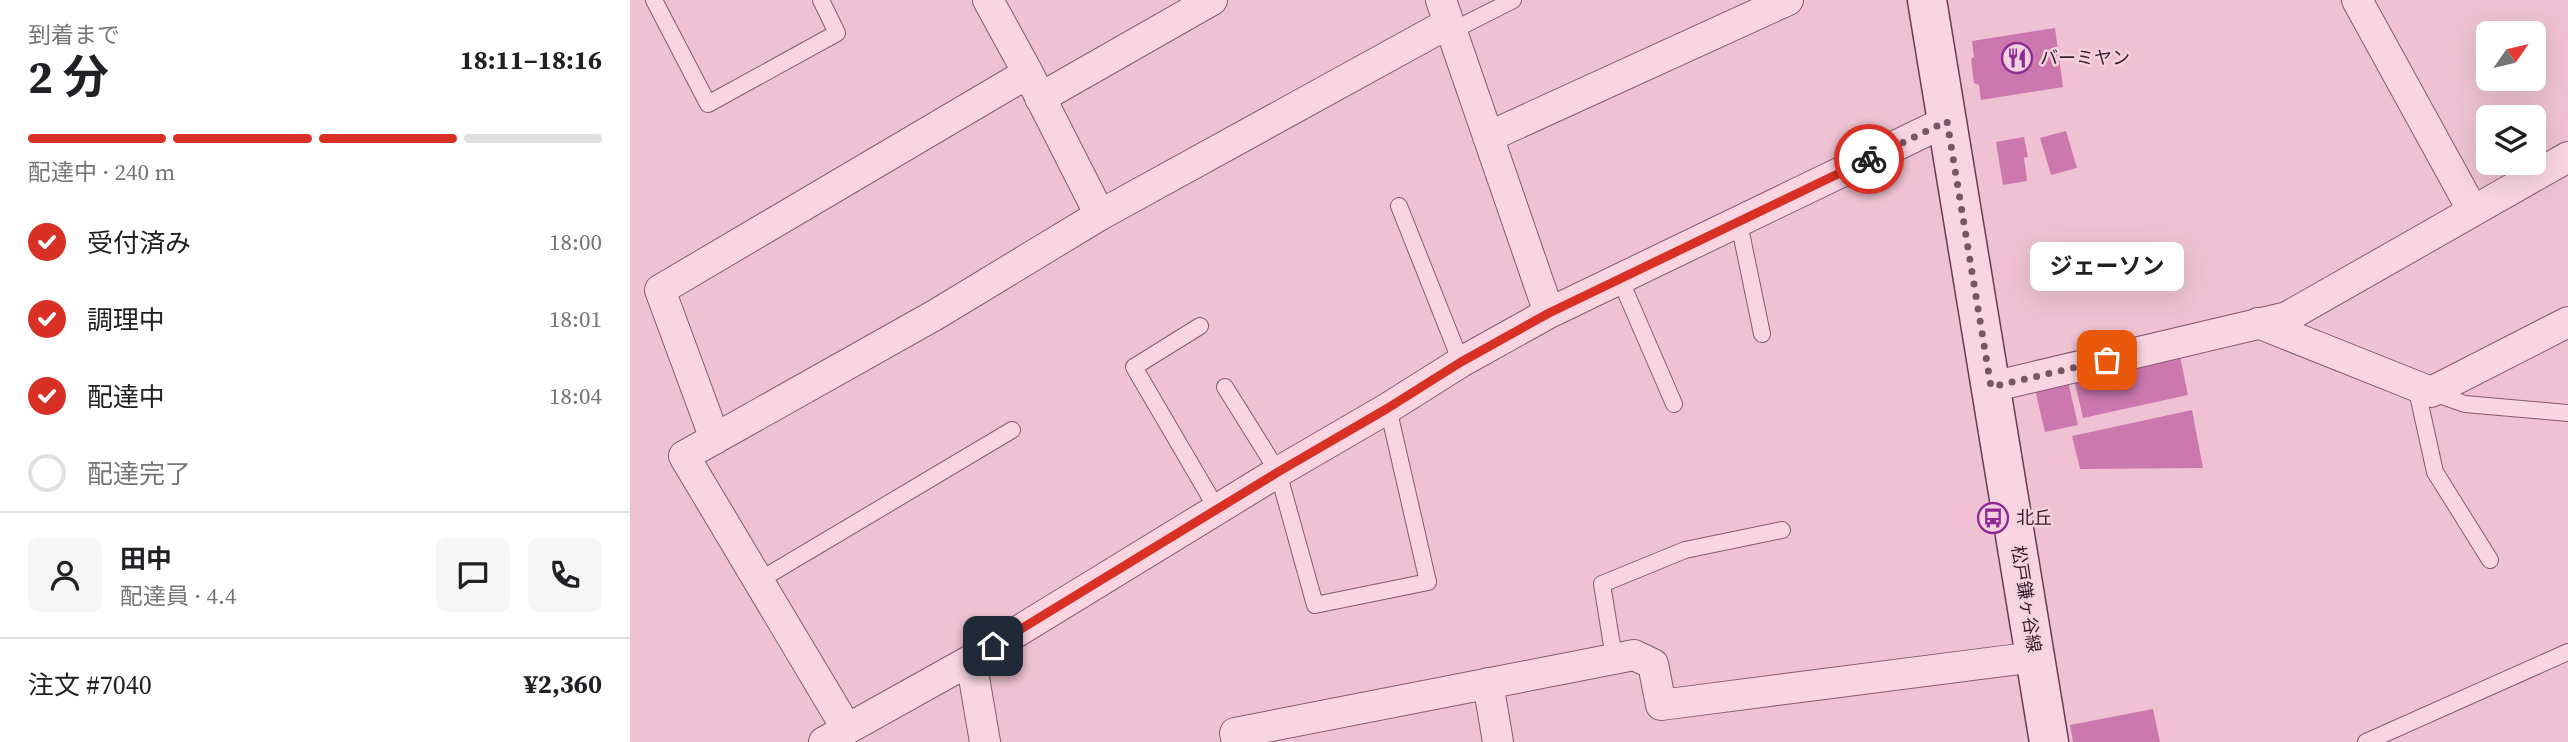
<!DOCTYPE html>
<html lang="ja">
<meta charset="utf-8">
<style>
body{margin:0;font-family:"Source Serif 4","Noto Sans JP",serif;background:#f6f6f6;color:#202124;height:100vh;display:flex;flex-direction:column;font-size:26px;white-space:nowrap}
*{box-sizing:border-box;margin:0}
p{font-size:23px;color:#757577}
.icon{flex:none;width:38px;height:38px;fill:none;stroke:currentColor;stroke-width:2;stroke-linecap:round;stroke-linejoin:round}
.map{position:relative;flex:1;overflow:hidden}
.details{display:flex;flex-direction:column;background:#fff;width:630px}
.details>*{flex:none}
.needle{width:46px;rotate:56deg}
.fabs{position:absolute;left:1846px;top:21px;display:grid;gap:14px}
.fabs a{display:grid;place-items:center;width:70px;height:70px;border-radius:10px;background:#fff;box-shadow:0 7px 28px #0002;font-size:35px}
.pin{position:absolute;display:grid;place-items:center;width:60px;height:60px;color:#fff;margin:-30px;border-radius:14px;box-shadow:0 4px 10px #0006}
.courier{position:absolute;display:grid;place-items:center;width:70px;height:70px;margin:-35px;border:5px solid #d93025;border-radius:50%;background:#fff;color:#222;box-shadow:0 2px 9px #0007}
.bubble{position:absolute;height:49px;border-radius:10px;background:#fff;box-shadow:0 7px 28px #0002;font-size:23px;font-weight:700;line-height:49px;text-align:center}
.summary em{font-style:normal;font-weight:700}
.summary div{display:flex;flex-direction:column-reverse}
.summary{display:flex;align-items:center;justify-content:space-between;height:119px;padding:0 28px}
h1{font-size:46px;font-weight:700;line-height:52px}
.bar{display:grid;grid-template-columns:repeat(4,1fr);gap:10px 7px;align-content:center;height:84px;padding:0 28px}
.bar i{height:9px;border-radius:5px;background:#e0e0e0}
.bar .active{background:#d93025}
.bar p{grid-column:span 4}
.line{display:flex;align-items:center;gap:18px;padding:0 28px;border-top:2px solid #e0e0e0}
.line div{flex:1}
.round{display:grid;place-items:center;flex:none;width:74px;height:74px;border-radius:10px;background:#f6f6f6}
ol{padding:0 28px;list-style:none}
li{display:flex;align-items:center;gap:21px;height:77px}
li p{margin-inline-start:auto}
li .icon{padding:7px;border-radius:50%;background:#d93025;color:#fff;stroke-width:4}
li:last-child{color:#757577}
li i{width:38px;height:38px;border:4px solid #e0e0e0;border-radius:50%}
main{display:flex;flex:1;min-height:0}
.map>svg:first-child{display:block}
.building{fill:#cc78ae}
.lines{fill:none;stroke-linecap:round;stroke-linejoin:round}
.lane-casing{stroke:#875972;stroke-width:18}
.street-casing{stroke:#875972;stroke-width:32}
.secondary-casing{stroke:#693c56;stroke-width:41}
.lane{stroke:#f9d5e2;stroke-width:16}
.street{stroke:#f9d5e2;stroke-width:30}
.secondary{stroke:#f9d5e2;stroke-width:38}
.done{stroke:#775766;stroke-width:7;stroke-dasharray:0 12.6}
.route{stroke:#d93025;stroke-width:9}
.labels{text-anchor:middle;stroke-width:5;stroke-linejoin:round;paint-order:stroke}
.poi-label{font-size:18px;fill:#371d2c;stroke:#f5d1de;text-anchor:start}
.street-label{font-size:18px;fill:#371d2c;stroke:#f5d1de}
</style>
<main>
<section class="details">
<div class="summary"><div><h1>2 分</h1><p>到着まで</p></div><em>18:11–18:16</em></div>
<div class="bar"><i class="active"></i><i class="active"></i><i class="active"></i><i></i><p>配達中 · 240 m</p></div>
<ol>
<li><svg class="icon" aria-label="check" viewBox="0 0 24 24"><path d="M5 12l5 5 9-10"/></svg>受付済み<p>18:00</p></li>
<li><svg class="icon" aria-label="check" viewBox="0 0 24 24"><path d="M5 12l5 5 9-10"/></svg>調理中<p>18:01</p></li>
<li><svg class="icon" aria-label="check" viewBox="0 0 24 24"><path d="M5 12l5 5 9-10"/></svg>配達中<p>18:04</p></li>
<li><i></i>配達完了</li>
</ol>
<div class="line" style="height:126px"><a class="round"><svg class="icon" aria-label="person" viewBox="0 0 24 24"><circle cx="12" cy="8" r="4"/><path d="M4 21q1-7 8-7t8 7"/></svg></a><div><b>田中</b><p>配達員 · 4.4</p></div><a class="round"><svg class="icon" aria-label="chat" viewBox="0 0 24 24"><path d="M4 5h16v11H9l-5 4z"/></svg></a><a class="round"><svg class="icon" aria-label="phone" viewBox="0 0 24 24"><path d="M5 4h4l2 5-3 2q2 4 5 5l2-3 5 2v4C11 20 4 13 5 4z"/></svg></a></div>
<div class="line" style="height:91px"><div>注文 #7040</div><b>¥2,360</b></div>
</section>
<div class="map">
<svg width="1938" height="742" viewBox="0 0 1938 742">
<rect width="100%" height="100%" fill="#eec2d2"/>
<path class="building" d="M1425,28L1433,87L1351,100L1349,85L1344,83L1341,59L1344,57L1342,41Z
M1436,131L1447,168L1421,175L1410,138Z
M1394,137L1398,157L1394,158L1397,181L1373,185L1366,142Z
M1550,356L1558,395L1453,418L1444,379Z
M1437,377L1448,425L1415,432L1404,385Z
M1562,410L1573,468L1450,469L1442,436Z
M1523,709L1530,742H1443L1440,725Z"/>
<g class="lines">
<g class="lane-casing">
<path id="lane" d="M24,0L78,104L207,33L191,0
M822,31L883,0
M769,206L831,362
M1109,223L1132,334
M990,279L1044,404
M570,326L504,367L587,509
M1786,386L1805,472L1860,560
M595,387L648,472L685,605L798,582L758,408
M1803,393L1835,404L1938,413
M130,580L382,430
M984,658L972,584L1055,550L1152,530
M1736,742L1938,652"/>
</g>
<g class="street-casing">
<path id="street" d="M811,0L919,313
M1727,0L1843,211
M410,98L582,0
M858,137L1158,0
M470,215L819,23
M1628,323L1801,392L1938,322
M1361,387L1657,317L1938,157
M85,439L30,290L398,73
M341,660L355,742
M858,683L868,742
M217,729L54,456L305,315L470,215L398,73L358,0
M194,742L341,660L648,472L758,408L831,362L919,313L1317,121
M607,742L605,733L1004,655L1023,664L1031,705L1405,657"/>
</g>
<g class="secondary-casing">
<path id="secondary" d="M1297,0L1419,742"/>
</g>
<use href="#lane" class="lane"/>
<use href="#street" class="street"/>
<use href="#secondary" class="secondary"/>
</g>
<g class="lines">
<path class="done" d="M1239,159L1317,121L1361,387L1477,360"/>
<path class="route" d="M363,646L648,472L758,408L831,362L919,313L1239,159"/>
</g>
<defs>
<g id="restaurant-ring" transform="scale(1.575)"><circle r="9.5" fill="#f5d1de" stroke="#8f2996" stroke-width="1.5"/><path d="M-5-6h1v4h1v-4h1v4h1v-4h1v5L-1.5 .5V6h-2V.5L-5-1ZM5-6V6H3V1.5H1.5Q1.5-4 5-6Z" fill="#8f2996"/></g>
<g id="bus-ring" transform="scale(1.575)"><circle r="9.5" fill="#f5d1de" stroke="#8f2996" stroke-width="1.5"/><path d="M-5-6H5V4H4V6H2V4H-2V6H-4V4H-5ZM-3.5-4V0h7V-4ZM-3.5 1.2v1.5H-2V1.2ZM2 1.2v1.5H3.5V1.2Z" fill="#8f2996"/></g>
</defs>
<g fill-rule="evenodd">
<use href="#restaurant-ring" x="1387" y="58"/>
<use href="#bus-ring" x="1363" y="518"/>
</g>
<g class="labels">
<g class="poi-label">
<text x="1410" y="64">バーミヤン</text>
<text x="1386" y="524">北丘</text>
</g>
<g class="street-label">
<text transform="translate(1396 599) rotate(81)" y="6">松戸鎌ヶ谷線</text>
</g>
</g>
</svg>
<div class="fabs">
<a><svg class="needle" viewBox="-14 -14 28 28"><path d="M0-13l5 13h-10z" fill="#e53935"/><path d="M0 13l5-13h-10z" fill="#757577"/></svg></a>
<a><svg class="icon" aria-label="layers" viewBox="0 0 24 24"><path d="M12 4l9 5-9 5-9-5zM3 14l9 5 9-5"/></svg></a>
</div>
<div class="pin" style="left:1477px;top:360px;background:#ea580c"><svg class="icon" aria-label="bag" viewBox="0 0 24 24"><path d="M5 8h14l-1 12H6zM9 8a3 3 0 0 1 6 0"/></svg></div>
<div class="pin" style="left:363px;top:646px;background:#1f2937"><svg class="icon" aria-label="home" viewBox="0 0 24 24"><path d="M3 11l9-7 9 7M6 9v11h12V9"/></svg></div>
<div class="courier" style="left:1239px;top:159px"><svg class="icon" aria-label="bike" viewBox="0 0 24 24"><circle cx="6" cy="16" r="4"/><circle cx="18" cy="16" r="4"/><path d="M6 16l4-8h5l3 8M10 8l3 8H6M13 5h3"/></svg></div>
<div class="bubble" style="left:1400px;top:242px;width:154px">ジェーソン</div>
</div>
</main>
